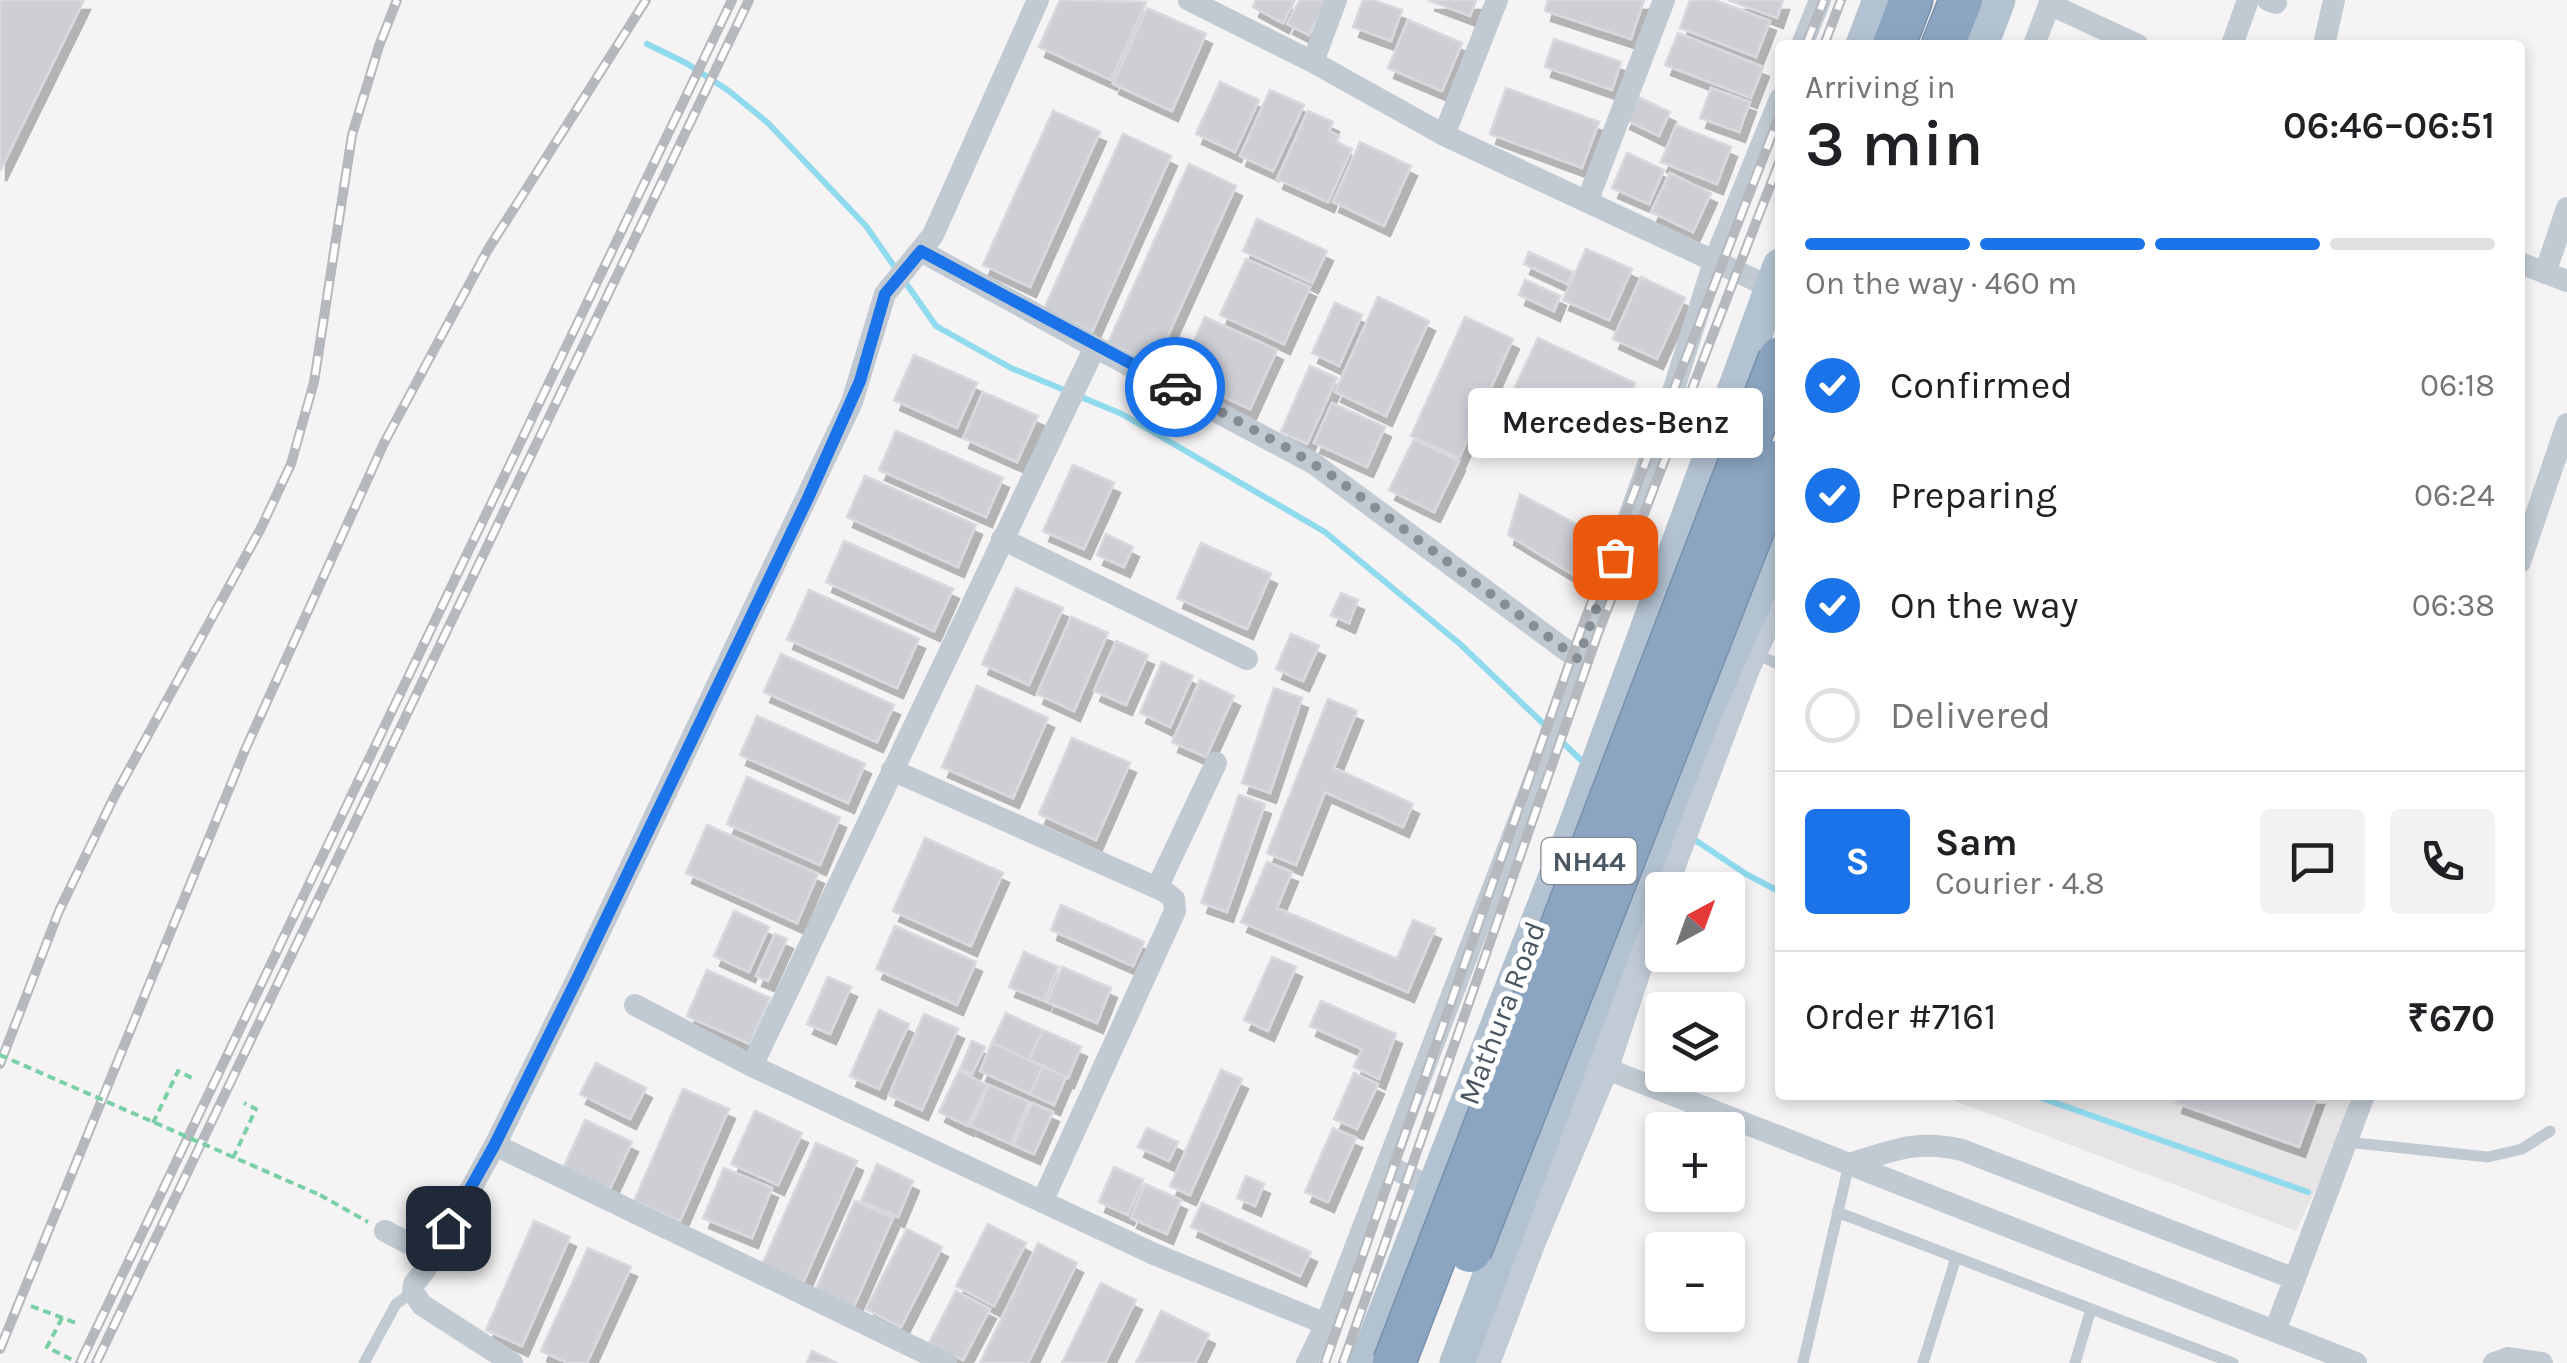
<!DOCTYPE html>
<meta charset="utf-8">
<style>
body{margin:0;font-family:Karla,sans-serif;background:#f2f2f2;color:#202124;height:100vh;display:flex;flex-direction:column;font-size:38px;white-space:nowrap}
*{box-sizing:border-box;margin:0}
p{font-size:32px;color:#757577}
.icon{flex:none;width:55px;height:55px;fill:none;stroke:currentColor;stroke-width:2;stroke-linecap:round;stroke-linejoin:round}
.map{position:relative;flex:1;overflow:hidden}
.drawer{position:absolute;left:1775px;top:40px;width:750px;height:1060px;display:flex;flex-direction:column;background:#fff;border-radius:10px;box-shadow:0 5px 15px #0003}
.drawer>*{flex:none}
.needle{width:65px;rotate:41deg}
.tools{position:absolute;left:1645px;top:872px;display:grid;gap:20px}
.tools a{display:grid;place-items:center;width:100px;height:100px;border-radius:10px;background:#fff;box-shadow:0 5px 15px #0003;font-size:50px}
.pin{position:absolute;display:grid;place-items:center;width:85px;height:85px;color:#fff;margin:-42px;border-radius:20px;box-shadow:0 5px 15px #0006}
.courier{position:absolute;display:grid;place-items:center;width:100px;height:100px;margin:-50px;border:8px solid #1a73e8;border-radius:50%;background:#fff;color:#222;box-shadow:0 2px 12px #0007}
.bubble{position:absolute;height:70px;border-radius:10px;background:#fff;box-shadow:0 5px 15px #0003;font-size:32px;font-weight:600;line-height:70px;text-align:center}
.headline em{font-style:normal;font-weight:600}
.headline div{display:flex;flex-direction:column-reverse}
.headline{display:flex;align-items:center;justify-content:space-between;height:170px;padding:0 30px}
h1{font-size:65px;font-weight:600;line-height:75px}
.bar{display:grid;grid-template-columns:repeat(4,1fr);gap:15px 10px;align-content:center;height:120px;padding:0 30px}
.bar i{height:12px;border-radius:8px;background:#e0e0e0}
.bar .current{background:#1a73e8}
.bar p{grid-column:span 4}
.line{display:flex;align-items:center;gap:25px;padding:0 30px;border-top:2px solid #e0e0e0}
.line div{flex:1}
.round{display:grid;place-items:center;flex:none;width:105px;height:105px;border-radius:10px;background:#f2f2f2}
ol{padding:0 30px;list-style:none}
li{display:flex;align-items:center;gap:30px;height:110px}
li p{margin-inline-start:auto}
li .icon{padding:10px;border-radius:50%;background:#1a73e8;color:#fff;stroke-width:4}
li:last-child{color:#757577}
li i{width:55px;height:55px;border:5px solid #e0e0e0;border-radius:50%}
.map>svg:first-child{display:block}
.education{fill:#e6e4e5}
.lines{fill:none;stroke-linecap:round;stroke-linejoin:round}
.stream{stroke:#90daee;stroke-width:6}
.building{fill:#cdcfd5;stroke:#d7d9de;stroke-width:2.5;filter:url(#shadow)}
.highway-casing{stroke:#7690ad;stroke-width:45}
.path{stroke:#7ad0a6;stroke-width:4;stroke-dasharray:8 5;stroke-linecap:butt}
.lane{stroke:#c1cad2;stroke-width:11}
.street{stroke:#c1cad2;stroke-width:22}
.secondary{stroke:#c1cbd6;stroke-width:32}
.primary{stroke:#b3c2d1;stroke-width:35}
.highway{stroke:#8ba5c1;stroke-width:42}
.rail-casing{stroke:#b5b8bd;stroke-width:10}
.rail{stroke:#fff;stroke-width:6;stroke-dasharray:19;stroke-linecap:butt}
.highway-bridge-casing{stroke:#7690ad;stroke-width:45;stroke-linecap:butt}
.path-bridge{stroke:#7ad0a6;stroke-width:4;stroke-dasharray:8 5;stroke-linecap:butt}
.highway-bridge{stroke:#8ba5c1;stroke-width:42}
.done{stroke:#868d94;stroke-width:10;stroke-dasharray:0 18}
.route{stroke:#1a73e8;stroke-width:12}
.labels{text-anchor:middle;stroke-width:10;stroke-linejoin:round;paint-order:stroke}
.shield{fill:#fff;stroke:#808990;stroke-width:2.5}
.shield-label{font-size:28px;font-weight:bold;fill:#4a5661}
.street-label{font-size:30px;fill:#4a5661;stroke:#fff}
</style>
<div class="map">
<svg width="2567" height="1363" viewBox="0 0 2567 1363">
<defs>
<filter id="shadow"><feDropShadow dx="6" dy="10" stdDeviation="0" flood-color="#0004"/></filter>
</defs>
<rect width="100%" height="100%" fill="#f5f3f3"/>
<path class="education" d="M1940,1095H2350L2339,1141L2296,1231Z"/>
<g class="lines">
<path class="stream" d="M647,44L686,63L729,91L768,123L866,226L936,326L1011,368L1122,414L1325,532L1460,644L1549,729
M1558,738L1585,764
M1689,836L1746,874L1780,892
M2033,1095L2308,1192"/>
</g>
<path class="building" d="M0,0H84L0,171Z
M1060,0L1146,2L1111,80L1039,47Z
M1256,0H1295L1283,23L1253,7Z
M1300,0H1328L1309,35L1287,24Z
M1363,0H1373L1402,10L1391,41L1353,27Z
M1428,0H1476L1470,16Z
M1548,0H1644L1631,39L1545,11Z
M1690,0H1715L1770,21L1756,57L1680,28Z
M1728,0H1783L1777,18Z
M1147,8L1206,34L1172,111L1113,84Z
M1408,20L1462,43L1442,91L1388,68Z
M1678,33L1763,67L1751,98L1665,65Z
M1554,39L1621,62L1612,90L1545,67Z
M1220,82L1259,100L1235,152L1196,134Z
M1506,88L1599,122L1582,168L1490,134Z
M1711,88L1750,102L1739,132L1700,118Z
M1270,90L1304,105L1273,171L1240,156Z
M1636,96L1670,112L1659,136L1624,119Z
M1053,111L1100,132L1030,287L983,265Z
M1308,111L1333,122L1329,131L1339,136L1336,142L1352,149L1328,202L1277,179Z
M1676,125L1731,147L1717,184L1661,162Z
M1123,134L1171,156L1092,332L1044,309Z
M1360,142L1411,166L1384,226L1333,202Z
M1627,153L1664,170L1649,204L1612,188Z
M1189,164L1236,186L1155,364L1108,343Z
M1670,173L1711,193L1693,232L1651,212Z
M1257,219L1327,251L1312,283L1243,251Z
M1586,249L1632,269L1609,320L1563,300Z
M1529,252L1573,272L1567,284L1524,264Z
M1246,259L1310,287L1284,344L1220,315Z
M1641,277L1685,298L1657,359L1613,339Z
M1525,280L1560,296L1554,311L1519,295Z
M1378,297L1429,321L1386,416L1335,392Z
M1335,303L1362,315L1339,366L1312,353Z
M1205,317L1277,350L1250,409L1178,376Z
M1465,317L1513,339L1459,458L1411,436Z
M1538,338L1635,383L1611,436L1513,391Z
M914,355L977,383L957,428L894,400Z
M1310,366L1337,378L1307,444L1281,432Z
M983,392L1038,416L1017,462L963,438Z
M1332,403L1385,427L1367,467L1314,443Z
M896,431L1003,478L986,517L879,470Z
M1414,439L1459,461L1434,512L1389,490Z
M1073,465L1114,483L1084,549L1043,531Z
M865,476L976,525L958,567L847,517Z
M1520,494L1588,530L1574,575L1508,535Z
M1106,534L1133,547L1124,567L1097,555Z
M844,541L953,589L934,631L826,582Z
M1201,543L1271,574L1247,629L1177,598Z
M1016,588L1063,608L1029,685L982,664Z
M809,590L919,639L897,688L787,639Z
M1341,593L1358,600L1349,623L1331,615Z
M1071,617L1108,633L1074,711L1037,694Z
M1291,634L1319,646L1303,681L1276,669Z
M1116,641L1148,655L1126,705L1094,691Z
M781,654L894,705L877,742L764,692Z
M1162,662L1193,676L1170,727L1140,713Z
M1200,680L1234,696L1206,757L1172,742Z
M977,686L1048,718L1013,798L942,767Z
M1274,688L1302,698L1270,793L1242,783Z
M1328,699L1357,711L1334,768L1413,804L1403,827L1325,792L1296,865L1267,853Z
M757,716L865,764L848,803L740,755Z
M1072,738L1130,763L1096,840L1039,814Z
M747,777L840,818L820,865L727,824Z
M1239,795L1265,804L1227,912L1201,903Z
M707,825L818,874L797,923L686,873Z
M925,838L1003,873L971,946L893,911Z
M1267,862L1292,872L1277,908L1397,959L1413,920L1435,929L1408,992L1241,922Z
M1061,905L1144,942L1133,966L1051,930Z
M734,911L769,927L749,972L714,956Z
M895,926L976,962L957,1005L876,969Z
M775,934L787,939L768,981L756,976Z
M1024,952L1058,967L1044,1001L1009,987Z
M1272,957L1296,967L1268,1031L1244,1020Z
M1062,967L1111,988L1097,1023L1047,1002Z
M707,970L770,998L750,1044L687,1016Z
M828,977L851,987L830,1034L807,1024Z
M1321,1001L1396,1034L1379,1079L1354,1067L1362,1049L1310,1026Z
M879,1010L909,1024L879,1089L850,1076Z
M1006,1013L1043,1030L1029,1060L992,1043Z
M924,1014L958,1029L922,1110L889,1095Z
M1043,1030L1081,1047L1068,1078L1029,1060Z
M972,1041L985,1047L972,1074L960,1069Z
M992,1043L1043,1066L1030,1094L980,1071Z
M596,1063L646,1088L630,1119L580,1094Z
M1043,1066L1066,1077L1054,1105L1030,1094Z
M1221,1070L1242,1079L1190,1195L1170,1186Z
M959,1071L987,1085L968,1126L939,1112Z
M1354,1073L1378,1084L1357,1129L1334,1119Z
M989,1085L1029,1102L1011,1144L971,1126Z
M683,1089L729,1109L680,1221L634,1201Z
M2179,1095H2318L2299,1147L2176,1103Z
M1032,1103L1053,1112L1034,1154L1013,1145Z
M755,1111L802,1133L778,1185L731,1164Z
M585,1120L632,1142L608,1193L562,1171Z
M1147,1128L1178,1142L1169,1161L1138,1147Z
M1333,1128L1356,1138L1328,1202L1305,1192Z
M816,1143L857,1161L803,1283L762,1265Z
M877,1164L913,1181L898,1217L861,1201Z
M1114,1167L1143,1180L1128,1215L1099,1202Z
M724,1168L772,1188L752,1238L703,1218Z
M1246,1176L1264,1184L1255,1206L1237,1198Z
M1145,1184L1181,1200L1167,1234L1131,1218Z
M855,1201L893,1218L851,1313L813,1296Z
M1202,1203L1311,1252L1300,1276L1191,1227Z
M534,1221L570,1237L522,1346L486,1330Z
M988,1224L1026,1243L994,1306L956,1286Z
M907,1229L942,1247L901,1327L866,1309Z
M1038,1243L1077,1263L1028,1363H980Z
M588,1248L631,1267L587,1363H568L541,1351Z
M1101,1283L1136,1300L1105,1363H1062Z
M956,1291L990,1309L963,1360L929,1343Z
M1161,1311L1209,1334L1195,1363H1136Z
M812,1351L837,1363H807Z"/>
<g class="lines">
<g class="highway-casing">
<path id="highway" d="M1894,45L1911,0
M1943,45L1961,0"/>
</g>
<path class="path" d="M153,1123L178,1071L194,1079
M233,1158L256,1109L244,1103
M320,1195L368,1222
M31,1306L76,1323
M62,1318L47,1347L78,1363"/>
<path class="lane" d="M1752,652L1780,665
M2347,1142L2488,1157L2522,1149L2550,1131
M1837,1212L2233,1363
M364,1363L396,1304L413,1292
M1803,1363L1849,1164
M1923,1363L1956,1258
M2075,1363L2091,1309"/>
<path class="street" d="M1189,0L1313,62L1444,135L1772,288
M2268,0L2276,3
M2049,4L2138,45
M1802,45L1820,0
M2034,45L2051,0
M2232,45L2248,0
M2324,45L2334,0
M1313,62L1336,0
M1444,135L1497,0
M1587,202L1664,0
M921,251L1095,347
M2520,263L2567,281
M2545,273L2567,208
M1002,539L1247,659
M2520,562L2567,424
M892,770L1164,891L1174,899L1175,911L1042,1202
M1157,888L1216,763
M635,1005L752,1066L1154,1254L1326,1324
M1589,1062L2356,1363
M752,1066L1095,347L1313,463L1578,659
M495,1145L946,1363
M1849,1164C1893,1151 1916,1139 1962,1150L2295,1279
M1387,1165L1434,1189
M385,1231L433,1256
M2275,1331L2364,1095
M512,1363L422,1305L413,1292L414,1284L430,1263L495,1145L579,975L852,402L885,294L933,235L1038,0
M1307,1363L1326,1324L1534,781L1664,420L1714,262L1780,99
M2494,1363L2508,1358L2542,1363"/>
<path class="secondary" d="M1484,1363L1530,1241L1603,1067L1672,859L1744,668L1780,588"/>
<path class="primary" d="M1863,45L1880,0
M1981,45L1998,0
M1366,1363L1574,830L1780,266
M1457,1363L1666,810L1705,711L1780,544"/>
<use href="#highway" class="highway"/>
<g class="rail-casing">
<path id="rail" d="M1806,45L1824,0
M1824,45L1841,0
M0,1064L59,911L114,797L261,528L291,464L314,382L352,135L379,46L397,0
M0,1349L245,750L384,443L487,251L646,0
M80,1363L732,0
M96,1363L749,0
M1325,1363L1581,630L1780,114
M1343,1363L1597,636L1780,160"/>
</g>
<use href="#rail" class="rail"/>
<g class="highway-bridge-casing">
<path id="highway-bridge" d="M1470,1251L1780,461
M1394,1363L1780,358"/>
</g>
<path class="path-bridge" d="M0,1055L320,1195"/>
<use href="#highway-bridge" class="highway-bridge"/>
</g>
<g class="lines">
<path class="done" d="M1175,387L1291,450L1334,477L1578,659L1615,557"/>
<path class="route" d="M448,1228L494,1146L579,975L808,498L860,381L885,294L921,251L1175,387"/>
</g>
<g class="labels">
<rect class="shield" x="1541.5" y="838" width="95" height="46" rx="8"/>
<g class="shield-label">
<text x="1589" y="871">NH44</text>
</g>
<g class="street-label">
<text transform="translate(1502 1013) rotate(-69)" y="10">Mathura Road</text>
</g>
</g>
</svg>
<div class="tools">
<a><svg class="needle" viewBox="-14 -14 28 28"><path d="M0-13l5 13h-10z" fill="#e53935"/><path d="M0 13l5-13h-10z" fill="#757577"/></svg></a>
<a><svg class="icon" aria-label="layers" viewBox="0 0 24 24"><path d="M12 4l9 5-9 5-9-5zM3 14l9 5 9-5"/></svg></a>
<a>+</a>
<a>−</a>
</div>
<div class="pin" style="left:1615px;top:557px;background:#ea580c"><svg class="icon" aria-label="bag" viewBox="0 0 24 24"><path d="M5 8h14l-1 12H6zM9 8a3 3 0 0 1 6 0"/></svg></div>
<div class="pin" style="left:448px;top:1228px;background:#1f2937"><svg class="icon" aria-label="home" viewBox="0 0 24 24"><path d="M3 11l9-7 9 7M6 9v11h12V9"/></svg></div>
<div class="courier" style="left:1175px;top:387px"><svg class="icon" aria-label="car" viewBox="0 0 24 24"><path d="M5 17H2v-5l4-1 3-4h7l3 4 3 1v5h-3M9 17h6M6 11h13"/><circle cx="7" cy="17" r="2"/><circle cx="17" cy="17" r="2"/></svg></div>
<div class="bubble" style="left:1468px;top:388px;width:295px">Mercedes-Benz</div>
<section class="drawer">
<div class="headline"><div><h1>3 min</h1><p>Arriving in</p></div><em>06:46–06:51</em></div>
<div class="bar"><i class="current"></i><i class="current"></i><i class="current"></i><i></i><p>On the way · 460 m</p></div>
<ol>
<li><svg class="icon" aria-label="check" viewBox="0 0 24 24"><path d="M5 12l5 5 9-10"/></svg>Confirmed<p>06:18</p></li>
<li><svg class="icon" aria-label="check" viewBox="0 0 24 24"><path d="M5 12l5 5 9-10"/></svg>Preparing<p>06:24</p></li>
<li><svg class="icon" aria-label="check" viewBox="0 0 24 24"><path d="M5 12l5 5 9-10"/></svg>On the way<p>06:38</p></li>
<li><i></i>Delivered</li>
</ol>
<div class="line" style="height:180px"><b class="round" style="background:#1a73e8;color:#fff">S</b><div><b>Sam</b><p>Courier · 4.8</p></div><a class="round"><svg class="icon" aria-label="chat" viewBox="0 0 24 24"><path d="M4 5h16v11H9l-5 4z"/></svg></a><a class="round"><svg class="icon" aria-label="phone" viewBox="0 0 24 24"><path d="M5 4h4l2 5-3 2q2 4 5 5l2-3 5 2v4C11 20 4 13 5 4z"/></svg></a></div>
<div class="line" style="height:130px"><div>Order #7161</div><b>₹670</b></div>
</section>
</div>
